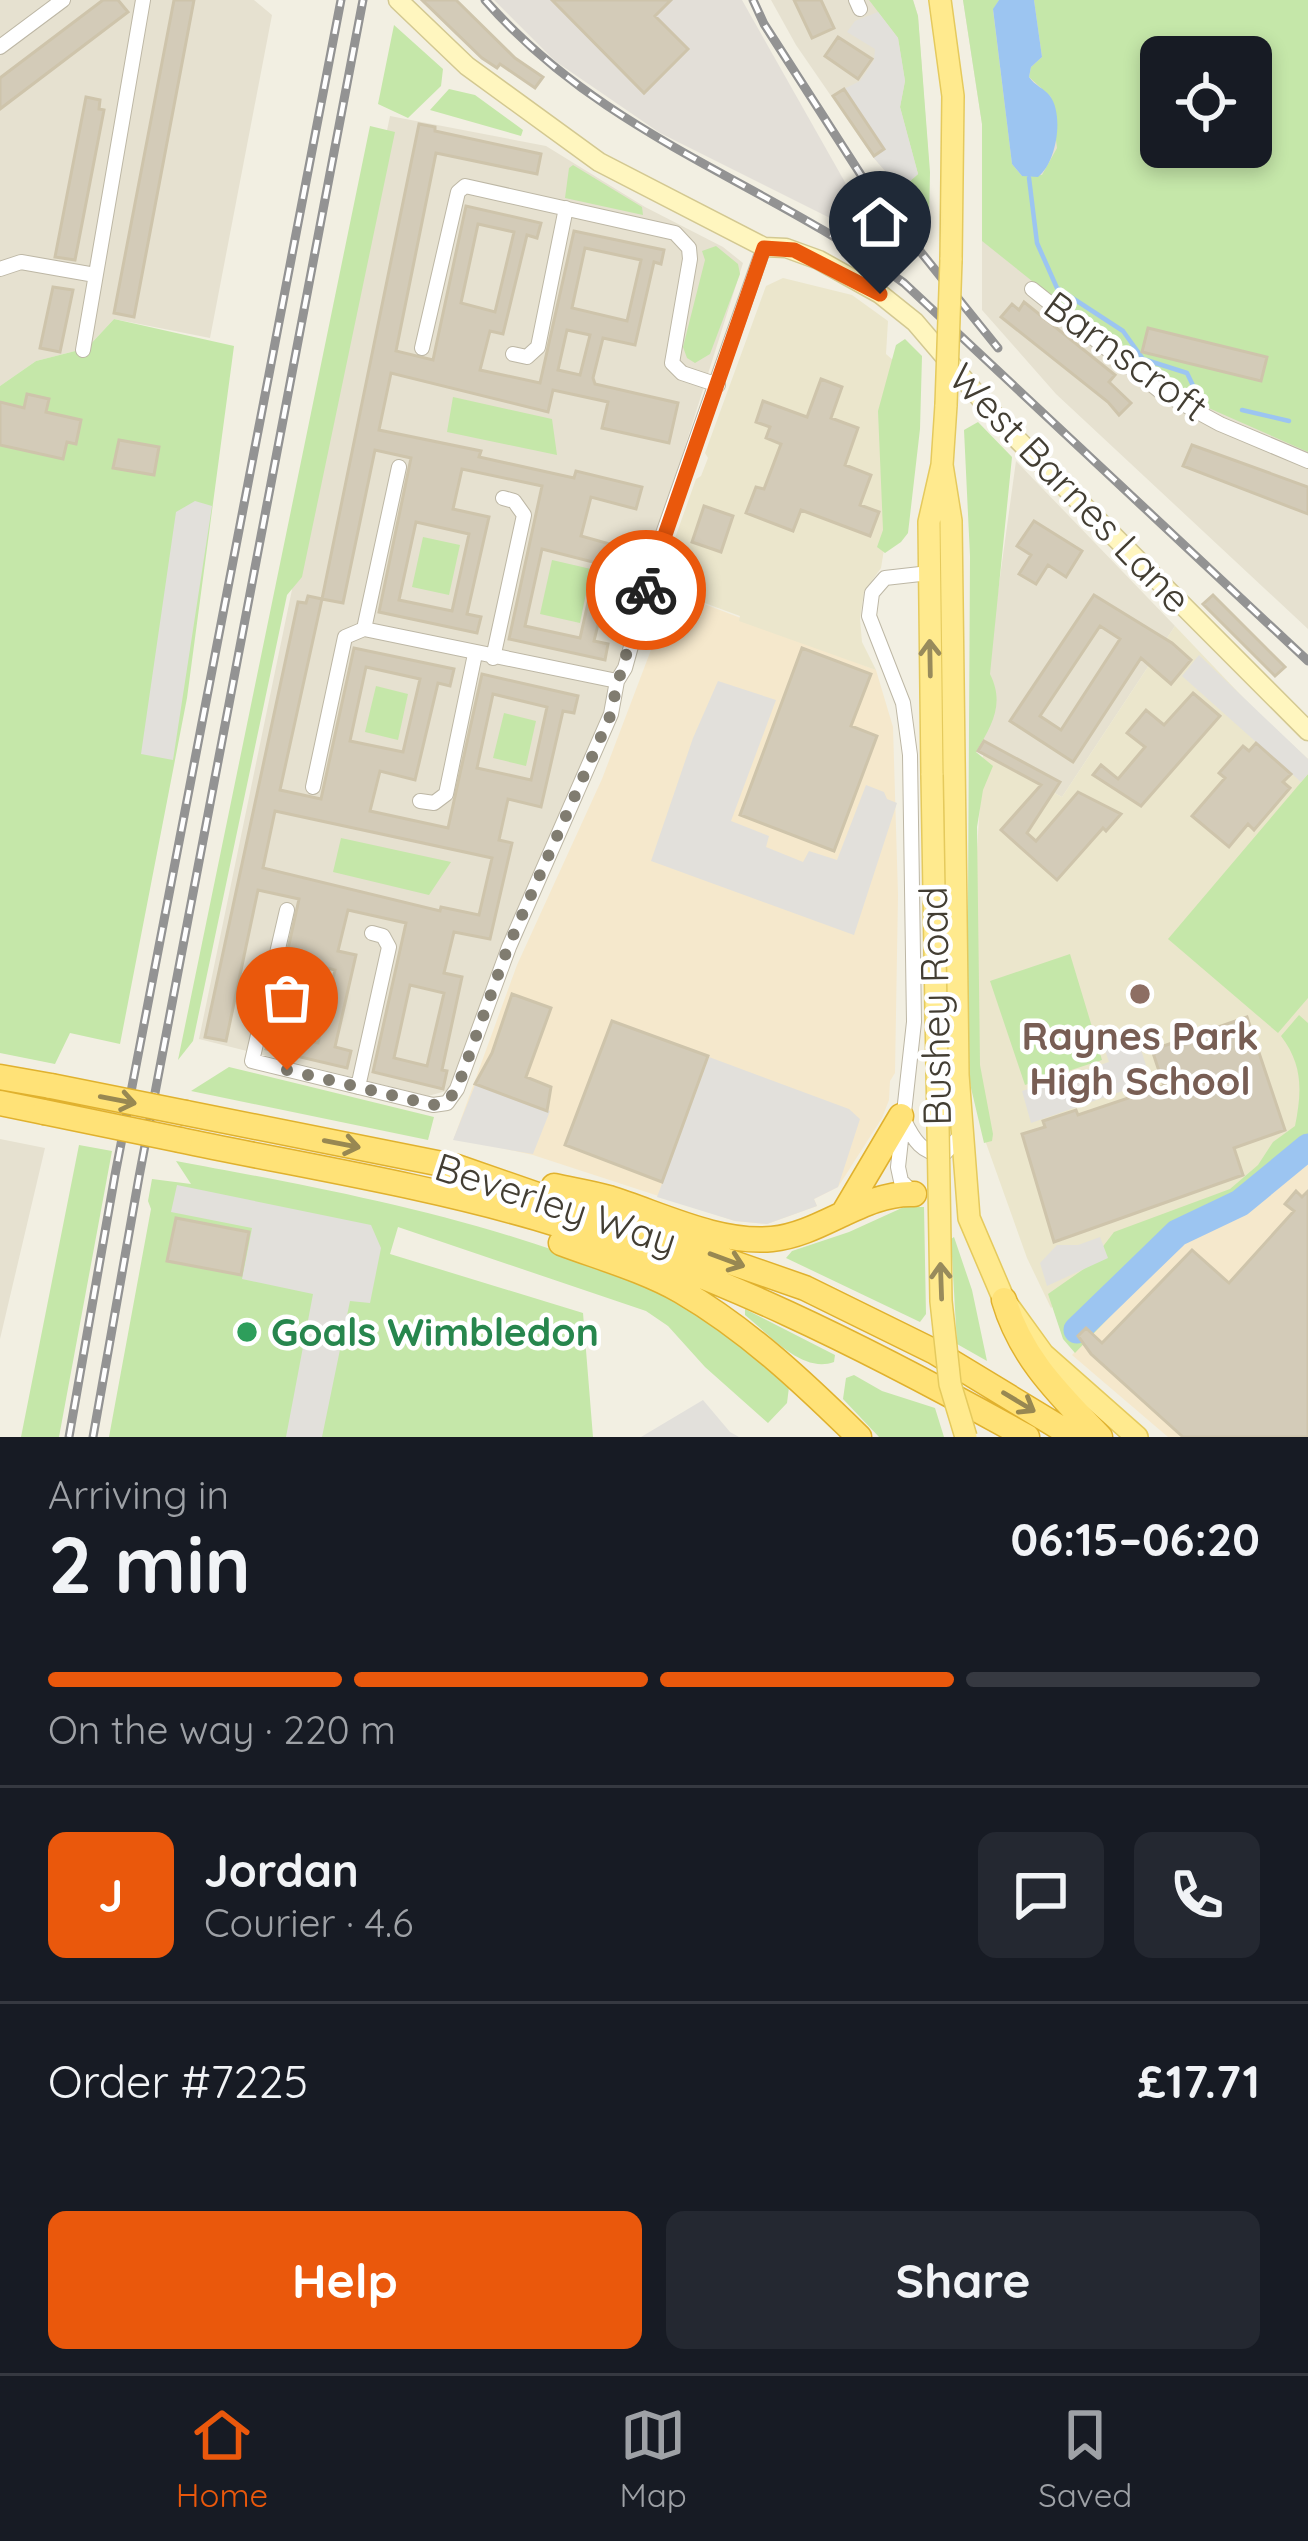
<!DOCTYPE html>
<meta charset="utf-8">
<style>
body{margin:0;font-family:Quicksand,sans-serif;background:#242831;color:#f1f3f6;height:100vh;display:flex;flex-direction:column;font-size:45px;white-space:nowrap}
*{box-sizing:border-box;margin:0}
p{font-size:39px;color:#9ea1a6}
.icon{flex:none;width:66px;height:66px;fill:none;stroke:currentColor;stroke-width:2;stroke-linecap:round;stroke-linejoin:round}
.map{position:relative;height:1437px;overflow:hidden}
.panel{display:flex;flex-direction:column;background:#171b24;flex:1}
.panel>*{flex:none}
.tools{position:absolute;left:1140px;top:36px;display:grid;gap:24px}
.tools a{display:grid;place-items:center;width:132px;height:132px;border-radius:18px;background:#171b24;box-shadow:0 6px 18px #0003;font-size:60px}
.pin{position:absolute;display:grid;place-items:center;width:102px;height:102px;color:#fff;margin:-123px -51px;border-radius:50% 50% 50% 0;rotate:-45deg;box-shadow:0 0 12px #0007}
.pin .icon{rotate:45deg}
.courier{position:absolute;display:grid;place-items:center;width:120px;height:120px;margin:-60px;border:9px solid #ea580c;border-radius:50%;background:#fff;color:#222;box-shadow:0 3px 15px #0007}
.overview em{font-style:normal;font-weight:700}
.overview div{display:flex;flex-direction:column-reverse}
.overview{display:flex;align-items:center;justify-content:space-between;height:204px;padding:0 48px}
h1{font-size:78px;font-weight:700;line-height:90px}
.bar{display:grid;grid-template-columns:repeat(4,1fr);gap:18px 12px;align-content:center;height:144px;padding:0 48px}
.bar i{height:15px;border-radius:9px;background:#363941}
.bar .current{background:#ea580c}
.bar p{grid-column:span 4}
.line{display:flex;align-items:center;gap:30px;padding:0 48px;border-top:3px solid #363941}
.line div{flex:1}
.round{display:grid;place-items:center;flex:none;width:126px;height:126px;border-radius:18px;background:#242831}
.primary-button{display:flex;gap:24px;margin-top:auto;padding:24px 48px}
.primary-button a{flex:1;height:138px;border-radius:18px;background:#ea580c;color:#fff;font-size:48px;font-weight:700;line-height:138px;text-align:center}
.primary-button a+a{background:#242831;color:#f1f3f6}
.tab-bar{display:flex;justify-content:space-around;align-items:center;height:168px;border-top:3px solid #363941;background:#171b24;font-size:33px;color:#9ea1a6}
.tab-bar a{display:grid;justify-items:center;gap:6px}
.tab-bar .current{color:#ea580c}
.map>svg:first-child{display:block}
.residential{fill:#e6e1d0;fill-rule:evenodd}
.commercial{fill:#f5e8cc}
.industrial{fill:#e3dfd8}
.education{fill:#ebe6cc}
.green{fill:#c5e7a9;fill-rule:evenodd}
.parking{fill:#e2e0db}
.water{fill:#9cc5f1}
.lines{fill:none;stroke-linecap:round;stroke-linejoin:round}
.stream{stroke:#9cc5f1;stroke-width:4.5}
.river{stroke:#9cc5f1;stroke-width:27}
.building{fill:#d3cbb8;stroke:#cec4ab;stroke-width:3;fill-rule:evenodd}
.minor-casing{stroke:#bdb7a5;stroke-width:16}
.secondary-casing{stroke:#d3c891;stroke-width:21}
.primary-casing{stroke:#e5ca5d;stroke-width:24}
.trunk-casing{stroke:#e0b12e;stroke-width:27}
.minor{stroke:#fff;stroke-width:14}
.secondary{stroke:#fff6bf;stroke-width:18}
.primary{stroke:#ffea8e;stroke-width:21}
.trunk{stroke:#ffe277;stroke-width:24}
.rail-casing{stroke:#939393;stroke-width:9}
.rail{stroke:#fff;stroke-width:4.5;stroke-dasharray:14;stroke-linecap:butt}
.primary-bridge-casing{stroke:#e5ca5d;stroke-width:24;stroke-linecap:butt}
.trunk-bridge-casing{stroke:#e0b12e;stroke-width:27;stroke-linecap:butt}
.primary-bridge{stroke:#ffea8e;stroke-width:21}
.trunk-bridge{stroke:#ffe277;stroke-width:24}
.oneway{stroke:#988b5c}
.oneway2{stroke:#988852}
.done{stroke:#807c70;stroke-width:12;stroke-dasharray:0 21.6}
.route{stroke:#ea580c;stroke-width:15}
.education-dot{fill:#8d6e63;stroke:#fff;stroke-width:4.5}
.leisure-dot{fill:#2e9e5b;stroke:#fff;stroke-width:4.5}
.labels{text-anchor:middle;stroke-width:9;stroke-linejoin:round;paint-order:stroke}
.street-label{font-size:39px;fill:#433e33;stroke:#fff}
.education-label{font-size:39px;font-weight:bold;fill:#785e54;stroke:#fff}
.leisure-label{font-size:39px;font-weight:bold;fill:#27864d;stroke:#fff;text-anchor:start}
</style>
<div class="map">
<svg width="1308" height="1437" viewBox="0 0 1308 1437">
<rect width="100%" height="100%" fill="#f2efe2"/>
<path class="residential" d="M0,0H254L272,15L210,338L114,319L87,348L36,361L0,386Z
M771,0H913L918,16L929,165L901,189L873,157L796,45Z
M963,0H1308V629L1056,394L982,310V124ZM1161,57H1251V147H1161Z
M390,116L546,146L645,207L723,247L743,263L623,643L606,713L503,944L450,1090L428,1096L199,1039Z
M1016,461L1175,626L1062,797L976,751Z
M0,1139L45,1148L0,1339Z"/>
<path class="commercial" d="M673,592L876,670L893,727L898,895L895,1073L890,1081L889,1100L882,1118L838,1187L814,1199L817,1206L767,1224L735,1221L533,1155L454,1138L517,965L602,779Z
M1308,1152V1437H1168L1072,1355L1183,1238Z"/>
<path class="industrial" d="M494,0H742L859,207L846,226L660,133L555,61Z"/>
<path class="education" d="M783,278L852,295L888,321L886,354L894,361L887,531L881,568L864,592L860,619L862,642L876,670L739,621L740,616L658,586L696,479L701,476L708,458L705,453L766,286Z
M1175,626L1257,712L1308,759V1128L1231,1192L1051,1308L1027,1258L981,1129L972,930L983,755L1062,797Z"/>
<path class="green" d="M869,0H913L918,16L930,172L929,222L901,189L918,174L900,107L905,81L898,38Z
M963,0H999L993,10L1012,164L1022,176L1042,175L1057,148L1051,97L1029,77L1031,67L1042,57L1034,0H1308V452L1170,391L982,241V124ZM1161,57H1251V147H1161Z
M394,25L443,69L441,86L408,118L378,104Z
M449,89L475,95L523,130L521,136L430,110Z
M370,126L395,132L302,577L287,595L193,1041L178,1060Z
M573,165L642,207L643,215L565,198L569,168Z
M716,246L738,264L740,274L710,354L695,363L687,358L683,347L705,260L702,251Z
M114,319L234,346L187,698L120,1044L70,1033L55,1064L0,1053V386L36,361L87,348Z
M905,339L922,356L920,429L908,533L901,542L885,553L877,547L883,530L878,411L896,345Z
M453,397L552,419L557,455L447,432Z
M978,422L1012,457L990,674C1005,704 992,725 976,752L993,766L983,790L977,827L980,1065L993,1134L992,1141L984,1143L967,1071L970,556L964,430Z
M423,537L460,545L449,595L412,587Z
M552,560L591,569L580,623L540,614Z
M376,686L408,694L398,740L365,732Z
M504,713L536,721L526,766L493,758Z
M1308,774V998L1278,1033L1168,939Z
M341,838L451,862L429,895L333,872Z
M1070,954L1102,1060L1025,1085L990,981Z
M1299,1015L1308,1023V1155L1265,1197L1184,1239L1075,1353L1063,1339L1048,1294L1088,1266L1114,1232L1230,1189L1258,1165L1273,1142L1295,1126C1302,1091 1303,1065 1281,1036Z
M229,1067L434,1117L428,1140L191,1091Z
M79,1145L112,1151L59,1437H21Z
M176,1161C352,1194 668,1247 789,1387L787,1403L768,1423L705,1367L668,1326L646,1311L398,1227L390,1254L583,1313L593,1437H109L151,1209L148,1201L152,1179L191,1184Z
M904,1207H924L926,1314L920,1322L786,1258L792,1251L849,1232Z
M954,1237L972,1290L987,1361L957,1344L951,1239Z
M745,1309L835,1355L834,1362C802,1374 769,1334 745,1315Z
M854,1375L882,1391L935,1408L944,1437H879L843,1399L846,1378Z"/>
<path class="parking" d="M878,12L898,38L905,81L900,107L918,174L901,189L873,157L832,95L860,81L874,60L875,49L847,32L855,21Z
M195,501L212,506L173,760L141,754L176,512Z
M1199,655L1308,759V774L1301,782L1182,676Z
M718,681L776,700L731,821L769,836L766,847L803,862L809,851L837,860L866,785L884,792L887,799L897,803L854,935L651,861L693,738Z
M1135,1031L1151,1081L1031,1123L1022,1091L1109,1062L1102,1041Z
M709,1057L849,1109L860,1119L838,1187L814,1199L817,1206L767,1224L735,1221L657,1197Z
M475,1085L550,1111L533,1154L453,1140Z
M177,1185L371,1225L381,1248L370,1303L350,1301L322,1437H286L313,1294L242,1279L252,1228L171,1212Z
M1100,1237L1108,1258L1047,1286L1040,1263L1057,1245H1078Z
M703,1400L730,1432L739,1437H641Z"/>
<path class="water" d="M999,0H1034L1042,57L1031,67L1029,77C1035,86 1044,88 1050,96C1064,115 1057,162 1038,177L1022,176L1012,164L993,9Z"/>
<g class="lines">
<path class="stream" d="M1029,178L1037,243L1057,288L1123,331L1143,359L1187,373L1199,398
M1242,410L1289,421"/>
<path class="river" d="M1077,1330L1177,1233L1240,1203L1308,1147"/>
</g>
<path class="building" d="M103,0H118L128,12L0,109V78Z
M174,0H194L134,317L114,313Z
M422,0H456L515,58L543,77L535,88L500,64L497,68L482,58Z
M552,0H671L655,16L688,49L644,93Z
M794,0H821L834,28L812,38Z
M838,37L872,59L858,79L825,56Z
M844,89L884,149L874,156L833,96Z
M86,97L100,100L99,109L104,110L75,260L55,257Z
M419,124L435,127V131L541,154L537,174L436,153L396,351L433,360L466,206L541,223L537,238L527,235L503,334L490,331L480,370L540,383L574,231L664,250L661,264L654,262L635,345L603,338L593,378L595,384L678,403L669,443L602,428L608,402L553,390L548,412L391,373L379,430L481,451L479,457L574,478L576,471L642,487L636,509L591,497L581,536L617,546L594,641L608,644L605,660L509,639L542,486L462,469L453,509L489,517L467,614L481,617L477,633L379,612L411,458L375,450L343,603L322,599ZM478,224L514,232L495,312L461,303ZM585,248L641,260L627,321L572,308ZM567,330L590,335L580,375L558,370ZM416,522L469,534L452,611L399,600ZM542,549L597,563L580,638L525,626Z
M53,287L73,290L60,352L40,348Z
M1024,302L1115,375L1109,382L1131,403L1119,415L1108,402L1001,317L1012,304L1019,310Z
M1148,328L1267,357L1261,381L1142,352Z
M821,379L842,387L831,418L858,428L845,465L871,475L860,505L879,512L870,536L801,510L793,531L746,513L756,487L764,489L781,444L766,438L770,427L756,422L763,401L807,417Z
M27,394L49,399L46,412L81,420L76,444L67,442L63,459L0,445V402L24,408Z
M119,440L159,447L154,475L113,468Z
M1192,445L1308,487V514L1183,466Z
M704,506L733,516L721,552L692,542Z
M1034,521L1082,551L1066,577L1048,565L1036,584L1019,574L1031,555L1017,546Z
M1094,595L1172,643L1191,660L1171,684L1141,658L1073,762L1010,721ZM1100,626L1120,639L1061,730L1040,716Z
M1213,595L1285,667L1275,676L1203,604Z
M308,596L322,599L280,790L321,799L354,648L454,669L450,686L438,683L415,780L380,771L370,811L448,828L482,674L578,696L574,713L563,711L541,807L508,799L499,840L512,843L490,939L454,932L444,973L462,977L442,1070L447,1071L443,1089L373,1072L406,923L348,910L338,951L356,955L335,1047L351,1051L347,1068L266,1049L299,899L258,890L226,1041L205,1037L298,602L306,603ZM366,667L420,679L403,752L350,741ZM493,694L547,707L531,780L477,768ZM275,811L492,858L479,915L441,907L440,911L263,868ZM301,961L335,970L318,1043L285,1035ZM410,985L444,993L427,1066L394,1058Z
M802,648L871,674L851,726L877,736L834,851L740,815Z
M1193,693L1220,716L1141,806L1093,775L1101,765L1118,779L1145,747L1127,733L1146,710L1164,725Z
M984,741L1060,782L1027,833L1036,841L1078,792L1121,814L1106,831L1103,828L1057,880L1001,830L1041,785L978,751Z
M1256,743L1291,774L1283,782L1290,788L1254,830L1248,824L1229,847L1192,816L1225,778L1219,773L1243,746L1249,751Z
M512,994L551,1008L526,1077L551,1087L547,1111L475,1084L492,1053Z
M1247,1017L1285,1130L1234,1148L1243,1175L1054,1242L1022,1134L1045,1127L1043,1121L1076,1110L1078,1115L1164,1086L1152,1050Z
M612,1021L708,1056L662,1182L565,1145Z
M1296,1191L1302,1197L1308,1191V1437H1183L1091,1354L1078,1336L1086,1328L1102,1343L1192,1250L1229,1283L1294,1211L1285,1204Z
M176,1218L249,1232L241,1275L167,1261Z"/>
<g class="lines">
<g class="minor-casing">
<path id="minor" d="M856,0L860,9
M0,47L63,0
M0,269L21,262L95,275
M1032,289L1161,392L1220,424L1308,461
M422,348L458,192L465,186L675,233L689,248L690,259L672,363L682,373L718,385
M83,350L143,0
M513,354L527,357L538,347L566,208
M364,629L617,681
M493,658L524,515L514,501L503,498
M313,787L345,637L364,629L399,467
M420,801L434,803L446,794L475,654
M287,910L252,1061L433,1105L447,1103L457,1089L509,947L611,714L617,681L625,668L659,545L764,247
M358,1087L389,947L383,936L372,933
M904,1120C913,1139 923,1156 945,1153L960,1136
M914,1194L901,1181L898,1167L914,1022L910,755L903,703L869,616L872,593L885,578L929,573"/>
</g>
<g class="secondary-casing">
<path id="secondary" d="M398,0L467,66L599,162L764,247L786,248L819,260L880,294L915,322L1002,424L1308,731"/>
</g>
<g class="primary-casing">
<path id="primary" d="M940,0L953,96L951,260
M942,465L951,521L958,1075L969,1218L1004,1300L1043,1354L1137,1437
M932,775L929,522L942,465L946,405"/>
</g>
<g class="trunk-casing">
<path id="trunk" d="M0,1077L51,1086
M0,1103L44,1112
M186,1113L457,1167L805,1288L935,1352L1075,1437
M180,1140C298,1165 420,1184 537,1218C711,1269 869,1349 1027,1437
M554,1186C572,1190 591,1193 609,1198C660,1214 718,1244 772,1239C822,1234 864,1192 914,1194
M843,1214L901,1116
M561,1243C601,1258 644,1270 681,1291C748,1330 804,1383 859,1437
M1004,1300C1021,1358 1059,1394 1100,1437"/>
</g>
<use href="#minor" class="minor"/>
<use href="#secondary" class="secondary"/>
<use href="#primary" class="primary"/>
<use href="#trunk" class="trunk"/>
<g class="rail-casing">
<path id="rail" d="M485,0C605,137 763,180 904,283L1308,661
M753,0L764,24L870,189L998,348
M69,1437L115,1175L341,0
M93,1437L139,1177L363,0"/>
</g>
<use href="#rail" class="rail"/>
<g class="primary-bridge-casing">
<path id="primary-bridge" d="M946,405L951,260
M932,775L941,1301L950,1384L966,1437"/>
</g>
<g class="trunk-bridge-casing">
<path id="trunk-bridge" d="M51,1086L186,1113
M44,1112L180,1140"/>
</g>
<use href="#primary-bridge" class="primary-bridge"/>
<use href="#trunk-bridge" class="trunk-bridge"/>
</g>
<defs><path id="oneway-shaft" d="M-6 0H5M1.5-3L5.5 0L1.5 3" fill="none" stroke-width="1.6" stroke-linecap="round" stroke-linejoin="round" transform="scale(3)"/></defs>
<g class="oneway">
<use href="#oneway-shaft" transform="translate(930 658) rotate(-91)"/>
<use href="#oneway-shaft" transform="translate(941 1281) rotate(-92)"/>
</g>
<g class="oneway2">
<use href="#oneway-shaft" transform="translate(118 1100) rotate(11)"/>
<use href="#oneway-shaft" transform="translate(342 1144) rotate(11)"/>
<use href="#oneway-shaft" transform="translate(727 1260) rotate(20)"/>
<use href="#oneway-shaft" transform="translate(1019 1402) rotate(31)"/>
</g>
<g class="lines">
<path class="done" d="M287,1070L433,1105L446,1103L457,1089L508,947L611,714C618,672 635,632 646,590"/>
<path class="route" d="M646,590L764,248L794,250L880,294"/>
</g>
<circle class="education-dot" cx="1140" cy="994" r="12"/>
<circle class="leisure-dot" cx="247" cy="1332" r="12"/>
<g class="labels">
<g class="street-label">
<text transform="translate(1126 356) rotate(36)" y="14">Barnscroft</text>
<text transform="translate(1070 488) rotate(46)" y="14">West Barnes Lane</text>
<text transform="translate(935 1006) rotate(-91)" y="14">Bushey Road</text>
<text transform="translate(556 1204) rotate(18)" y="14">Beverley Way</text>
</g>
<g class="education-label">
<text x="1140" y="1050">Raynes Park<tspan x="1140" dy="45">High School</tspan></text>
</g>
<g class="leisure-label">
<text x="271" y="1346">Goals Wimbledon</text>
</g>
</g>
</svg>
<div class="tools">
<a><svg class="icon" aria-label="locate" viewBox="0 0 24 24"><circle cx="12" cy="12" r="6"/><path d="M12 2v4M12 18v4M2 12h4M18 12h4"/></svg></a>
</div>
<div class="pin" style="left:287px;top:1070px;background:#ea580c"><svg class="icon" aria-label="bag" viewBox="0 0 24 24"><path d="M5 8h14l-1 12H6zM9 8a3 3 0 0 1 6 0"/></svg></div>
<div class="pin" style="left:880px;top:294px;background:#1f2937"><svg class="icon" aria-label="home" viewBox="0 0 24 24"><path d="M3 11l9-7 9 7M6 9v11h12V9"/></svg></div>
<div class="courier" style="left:646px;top:590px"><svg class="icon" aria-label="bike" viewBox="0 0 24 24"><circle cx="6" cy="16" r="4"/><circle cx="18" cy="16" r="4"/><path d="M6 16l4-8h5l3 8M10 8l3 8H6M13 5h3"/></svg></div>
</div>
<section class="panel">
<div class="overview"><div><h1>2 min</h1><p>Arriving in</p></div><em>06:15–06:20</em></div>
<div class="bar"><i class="current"></i><i class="current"></i><i class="current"></i><i></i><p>On the way · 220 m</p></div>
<div class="line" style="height:216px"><b class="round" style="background:#ea580c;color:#fff">J</b><div><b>Jordan</b><p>Courier · 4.6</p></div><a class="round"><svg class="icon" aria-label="chat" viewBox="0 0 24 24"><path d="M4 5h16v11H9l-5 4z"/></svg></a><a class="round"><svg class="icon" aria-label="phone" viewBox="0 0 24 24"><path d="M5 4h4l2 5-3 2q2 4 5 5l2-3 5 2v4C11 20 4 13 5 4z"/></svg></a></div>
<div class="line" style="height:156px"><div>Order #7225</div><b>£17.71</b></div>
<div class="primary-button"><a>Help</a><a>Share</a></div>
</section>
<nav class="tab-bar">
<a class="current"><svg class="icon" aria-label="home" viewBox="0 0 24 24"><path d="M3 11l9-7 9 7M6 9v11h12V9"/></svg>Home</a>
<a><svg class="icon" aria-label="map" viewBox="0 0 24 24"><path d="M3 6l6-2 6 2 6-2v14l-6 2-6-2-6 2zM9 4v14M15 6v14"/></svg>Map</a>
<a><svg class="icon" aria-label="saved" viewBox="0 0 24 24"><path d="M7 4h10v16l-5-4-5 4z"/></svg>Saved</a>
</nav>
